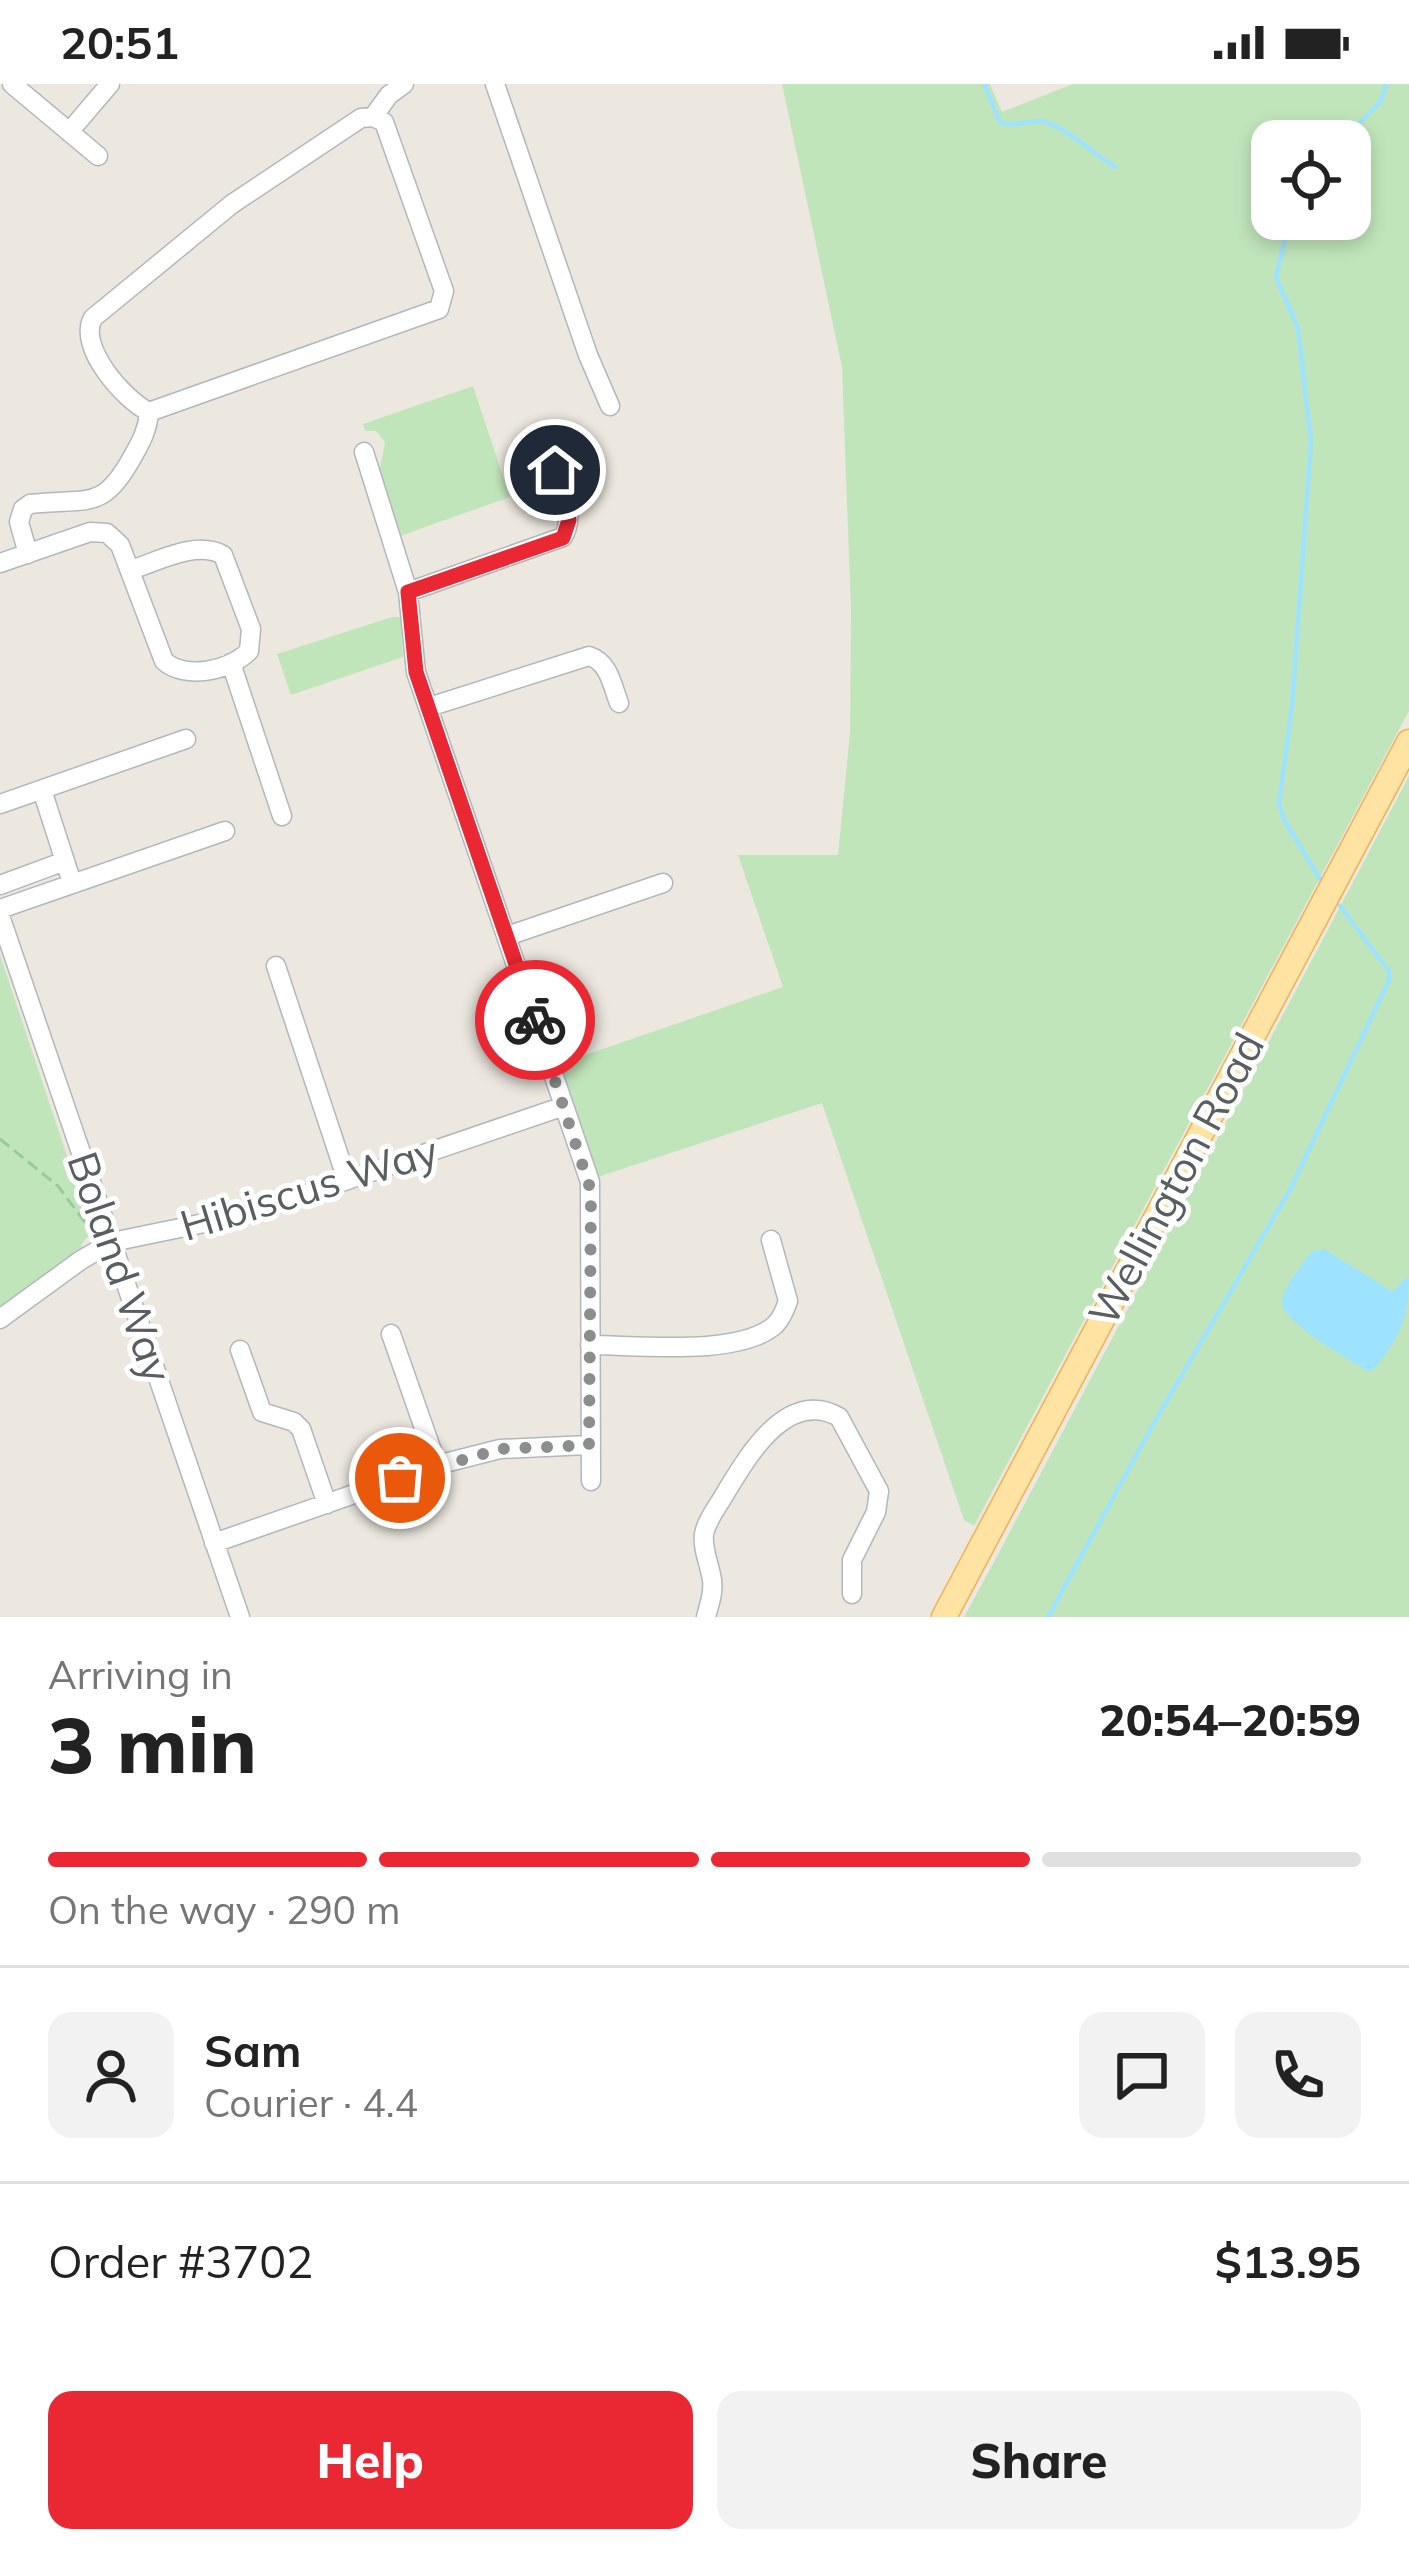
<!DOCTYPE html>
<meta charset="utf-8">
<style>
body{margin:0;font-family:Mulish,sans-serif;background:#f2f2f2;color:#222;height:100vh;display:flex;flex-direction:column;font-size:45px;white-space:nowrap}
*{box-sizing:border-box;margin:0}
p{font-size:39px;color:#767676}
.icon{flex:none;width:66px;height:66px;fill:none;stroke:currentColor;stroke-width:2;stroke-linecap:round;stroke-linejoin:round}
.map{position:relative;height:1533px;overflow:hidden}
.drawer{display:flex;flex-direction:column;background:#fff;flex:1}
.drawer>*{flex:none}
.buttons{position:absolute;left:1251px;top:36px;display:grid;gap:24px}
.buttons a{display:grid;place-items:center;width:120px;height:120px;border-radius:24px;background:#fff;box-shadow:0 6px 18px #0003;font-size:60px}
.pin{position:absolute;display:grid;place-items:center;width:102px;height:102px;color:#fff;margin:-51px;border:6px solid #fff;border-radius:50%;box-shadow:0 3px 12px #0007}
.courier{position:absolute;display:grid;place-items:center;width:120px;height:120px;margin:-60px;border:9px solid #ea2834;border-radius:50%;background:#fff;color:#222;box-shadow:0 3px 15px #0007}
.head em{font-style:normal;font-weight:800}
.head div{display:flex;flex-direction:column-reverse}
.head{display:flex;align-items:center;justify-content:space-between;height:204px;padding:0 48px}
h1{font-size:78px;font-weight:800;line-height:90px}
.bar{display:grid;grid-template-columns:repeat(4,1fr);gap:18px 12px;align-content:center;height:144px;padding:0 48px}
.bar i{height:15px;border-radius:9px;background:#e0e0e0}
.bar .current{background:#ea2834}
.bar p{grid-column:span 4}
.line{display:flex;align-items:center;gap:30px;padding:0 48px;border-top:3px solid #e0e0e0}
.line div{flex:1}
.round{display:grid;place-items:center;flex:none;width:126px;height:126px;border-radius:24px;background:#f2f2f2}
.action{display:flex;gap:24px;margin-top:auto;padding:24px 48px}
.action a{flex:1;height:138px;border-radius:24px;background:#ea2834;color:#fff;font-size:48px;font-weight:800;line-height:138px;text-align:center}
.action a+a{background:#f2f2f2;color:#222}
.status{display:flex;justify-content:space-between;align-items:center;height:84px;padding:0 60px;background:#fff;direction:ltr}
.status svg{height:33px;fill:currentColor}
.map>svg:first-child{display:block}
.green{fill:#c1e5bb;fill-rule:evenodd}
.water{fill:#9de2ff}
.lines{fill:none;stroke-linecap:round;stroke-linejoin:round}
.stream{stroke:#9de2ff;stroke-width:4.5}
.minor-casing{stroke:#b3b7bb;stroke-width:21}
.major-casing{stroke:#f2af53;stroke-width:27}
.path{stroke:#97cb9e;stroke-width:3;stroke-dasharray:12 6;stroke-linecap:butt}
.minor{stroke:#fff;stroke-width:18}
.major{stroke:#ffe3a2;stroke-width:24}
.done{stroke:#8c8e8d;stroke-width:12;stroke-dasharray:0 21.6}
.route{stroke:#ea2834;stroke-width:15}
.labels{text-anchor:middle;stroke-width:10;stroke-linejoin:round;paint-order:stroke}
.street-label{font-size:42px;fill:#595e61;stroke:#fff}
</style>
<div class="status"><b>20:51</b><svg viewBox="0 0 49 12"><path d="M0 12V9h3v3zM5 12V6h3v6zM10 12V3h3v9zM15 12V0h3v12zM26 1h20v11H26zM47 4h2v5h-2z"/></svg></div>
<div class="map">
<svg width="1409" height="1533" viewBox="0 0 1409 1533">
<rect width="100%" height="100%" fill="#ece8e0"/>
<path class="green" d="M782,0H990L1002,28L1073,0H1409V627L974,1442L964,1436L822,1019L598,1093L559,980L783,903L738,771H838L850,649L851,527L842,283ZM1272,57H1350V135H1272Z
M473,302L510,413L400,452L379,390L385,358L376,347H365L363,340Z
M392,533H401L403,573L291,611L277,570Z
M1409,692V1533H964L994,1478Z
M0,871L92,1147L81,1161L83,1165L0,1227Z"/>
<path class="water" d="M1324,1165L1393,1208L1405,1194L1409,1196C1409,1235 1398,1257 1373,1286L1368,1287C1350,1276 1279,1237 1282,1217C1285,1201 1302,1181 1311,1168Z"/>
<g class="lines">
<path class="stream" d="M984,0L1000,38C1016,45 1032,33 1048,39C1070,47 1094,70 1115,83
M1342,57L1381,17L1386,0
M1290,135L1276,193L1298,244L1311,358L1292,622L1279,719L1284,736L1320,795
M1048,1533L1155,1337L1291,1104L1389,896V887L1340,822"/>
<g class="minor-casing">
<path id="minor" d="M12,0L98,72
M495,0L588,271L610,322
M373,33L389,11L404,0
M69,48L110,0
M364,368L408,508L416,588L590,1098L591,1397
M28,470L19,438L23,425L30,420C88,413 102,429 133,372C141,358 148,345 149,328C123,315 77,262 93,234L232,120L361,34L373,33L384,38L444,207L439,225L149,328
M0,479L90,448L107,449L120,461L164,577C185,596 230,587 249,567L251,545L223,471C196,456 159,477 131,486
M408,508L563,453C580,426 552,378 542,350
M231,579L282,732
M429,623L589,572C609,578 612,601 619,619
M42,706L72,799
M0,720L186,655
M0,801L65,777
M0,825L225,747
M0,832L240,1533
M507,852L663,799
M276,882L347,1096
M0,1235L81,1176L112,1158L248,1130L564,1022
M391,1250L437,1381
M590,1261C636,1261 739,1273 775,1241C782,1234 785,1226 788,1217L771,1156
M240,1266L262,1328L294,1338L301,1345L327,1420
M214,1459L437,1381L500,1365L588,1361
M706,1533C709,1521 714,1509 712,1496C710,1481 702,1465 704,1450C707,1435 719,1421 726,1408C748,1372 787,1304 839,1333L879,1407L876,1428L852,1476V1510"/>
</g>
<g class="major-casing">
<path id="major" d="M944,1533L1409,658"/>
</g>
<path class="path" d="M0,1055L58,1102L87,1141"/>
<use href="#minor" class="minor"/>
<use href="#major" class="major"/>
</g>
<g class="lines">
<path class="done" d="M400,1394L500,1365L589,1361L591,1107L535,936"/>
<path class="route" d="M535,936L416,588L408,508L563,454L569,436L555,386"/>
</g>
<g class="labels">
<g class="street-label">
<text transform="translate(1176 1095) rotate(-62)" y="15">Wellington Road</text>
<text transform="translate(309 1104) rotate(-17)" y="15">Hibiscus Way</text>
<text transform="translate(120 1183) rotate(71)" y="15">Boland Way</text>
</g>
</g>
</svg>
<div class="buttons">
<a><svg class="icon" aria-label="locate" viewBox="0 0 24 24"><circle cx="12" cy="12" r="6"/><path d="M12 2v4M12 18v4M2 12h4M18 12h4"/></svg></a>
</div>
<div class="pin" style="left:400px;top:1394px;background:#ea580c"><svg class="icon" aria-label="bag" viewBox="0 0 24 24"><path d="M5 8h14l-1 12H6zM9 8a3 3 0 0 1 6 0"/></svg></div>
<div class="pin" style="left:555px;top:386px;background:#1f2937"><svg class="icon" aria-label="home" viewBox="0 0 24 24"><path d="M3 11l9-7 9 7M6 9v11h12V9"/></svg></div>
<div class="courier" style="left:535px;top:936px"><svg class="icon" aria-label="bike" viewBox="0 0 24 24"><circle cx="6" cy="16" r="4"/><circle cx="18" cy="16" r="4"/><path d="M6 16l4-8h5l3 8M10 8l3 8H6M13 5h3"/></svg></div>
</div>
<section class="drawer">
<div class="head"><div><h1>3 min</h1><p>Arriving in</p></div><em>20:54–20:59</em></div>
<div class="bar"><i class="current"></i><i class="current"></i><i class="current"></i><i></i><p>On the way · 290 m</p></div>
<div class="line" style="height:216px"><a class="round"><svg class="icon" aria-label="person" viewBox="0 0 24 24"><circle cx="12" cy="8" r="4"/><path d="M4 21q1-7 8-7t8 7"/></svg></a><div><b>Sam</b><p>Courier · 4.4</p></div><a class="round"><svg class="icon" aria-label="chat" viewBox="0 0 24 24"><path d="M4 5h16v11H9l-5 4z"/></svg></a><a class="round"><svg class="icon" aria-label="phone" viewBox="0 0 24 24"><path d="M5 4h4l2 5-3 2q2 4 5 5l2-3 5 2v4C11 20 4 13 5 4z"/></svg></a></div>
<div class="line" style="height:156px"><div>Order #3702</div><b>$13.95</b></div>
<div class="action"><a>Help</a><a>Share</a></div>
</section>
